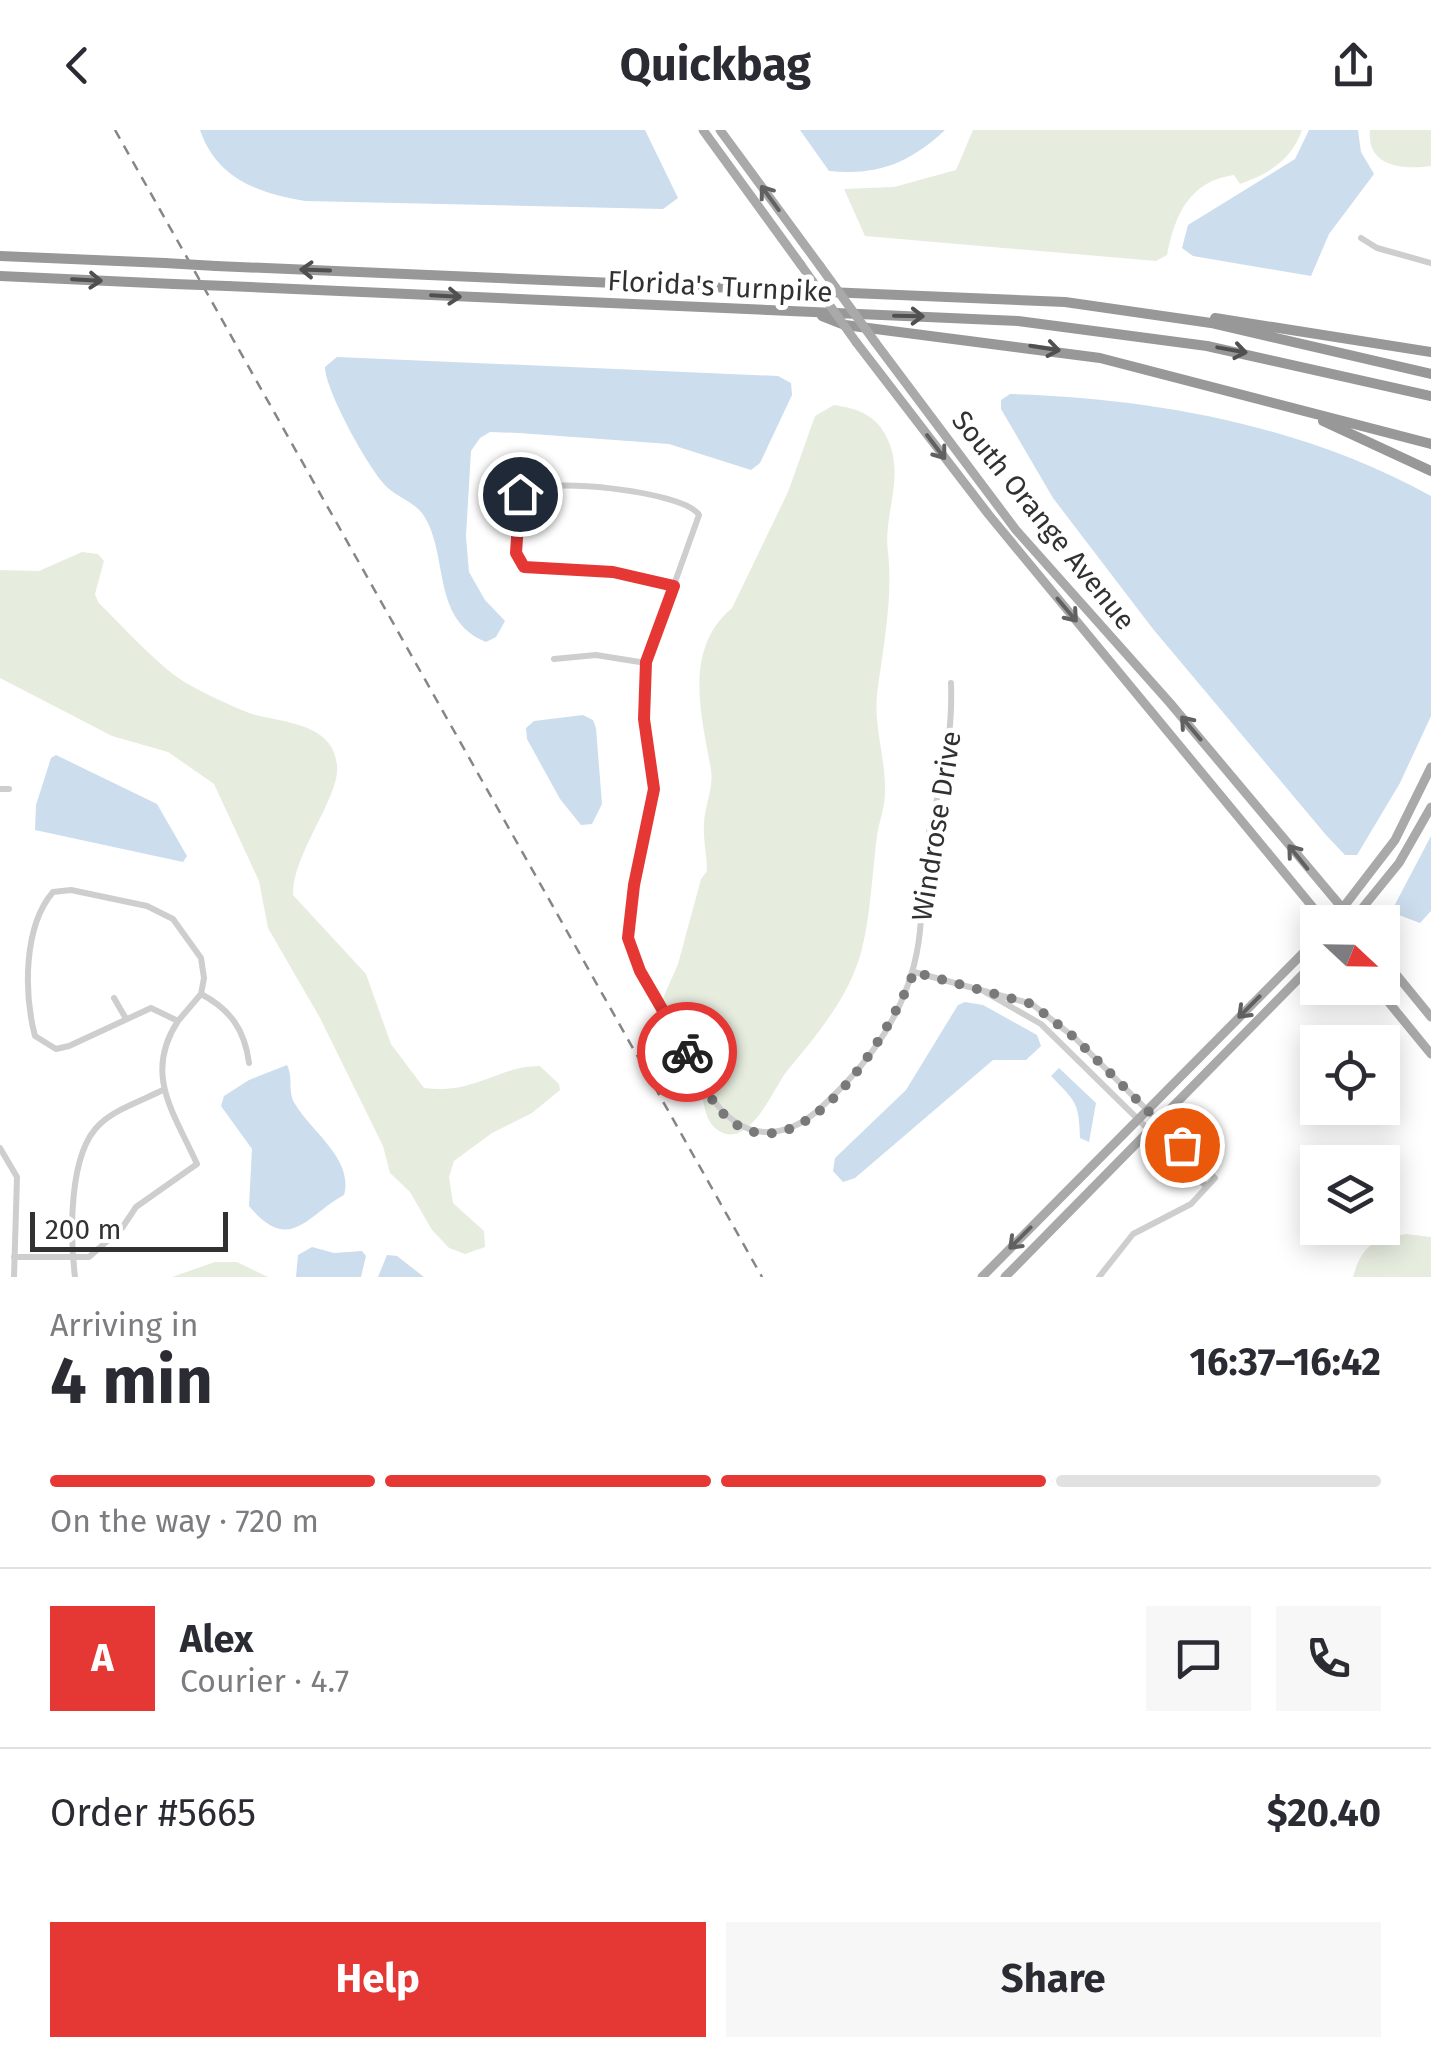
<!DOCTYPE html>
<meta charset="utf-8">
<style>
body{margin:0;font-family:"Fira Sans",sans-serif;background:#f7f7f7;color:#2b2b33;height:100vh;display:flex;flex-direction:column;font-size:38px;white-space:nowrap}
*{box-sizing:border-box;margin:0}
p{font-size:32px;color:#7c7c81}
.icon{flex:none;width:55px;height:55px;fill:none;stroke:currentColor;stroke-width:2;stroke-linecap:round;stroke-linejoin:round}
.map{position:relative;height:1147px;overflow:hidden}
.side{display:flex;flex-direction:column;background:#fff;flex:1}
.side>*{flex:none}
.needle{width:65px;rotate:112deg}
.controls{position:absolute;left:1300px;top:775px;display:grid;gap:20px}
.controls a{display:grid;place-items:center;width:100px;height:100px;border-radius:0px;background:#fff;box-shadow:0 5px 25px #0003;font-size:50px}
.scale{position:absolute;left:30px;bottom:25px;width:198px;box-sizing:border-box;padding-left:10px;border:5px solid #313131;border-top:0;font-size:28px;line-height:35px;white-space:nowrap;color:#313131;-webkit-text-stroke:8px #fff;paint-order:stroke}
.pin{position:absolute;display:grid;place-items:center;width:85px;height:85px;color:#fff;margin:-42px;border:5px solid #fff;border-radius:50%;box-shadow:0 2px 10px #0007}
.courier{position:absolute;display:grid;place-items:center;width:100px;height:100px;margin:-50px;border:8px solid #e53835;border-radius:50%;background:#fff;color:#222;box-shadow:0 2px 12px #0007}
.overview em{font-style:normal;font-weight:700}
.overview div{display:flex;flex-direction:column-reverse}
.overview{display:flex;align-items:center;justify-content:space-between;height:170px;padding:0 50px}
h1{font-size:65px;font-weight:700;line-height:75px}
.bar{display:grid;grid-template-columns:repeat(4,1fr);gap:15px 10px;align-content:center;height:120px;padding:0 50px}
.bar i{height:12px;border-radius:8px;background:#e1e1e2}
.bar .current{background:#e53835}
.bar p{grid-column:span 4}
.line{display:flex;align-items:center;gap:25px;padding:0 50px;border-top:2px solid #e1e1e2}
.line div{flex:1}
.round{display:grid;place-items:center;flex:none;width:105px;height:105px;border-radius:0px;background:#f7f7f7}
.action{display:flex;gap:20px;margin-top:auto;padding:20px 50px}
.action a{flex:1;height:115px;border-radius:0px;background:#e53835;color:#fff;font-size:40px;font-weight:700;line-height:115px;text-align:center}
.action a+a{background:#f7f7f7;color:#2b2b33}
header{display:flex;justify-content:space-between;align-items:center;height:130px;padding:0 50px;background:#fff;font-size:45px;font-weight:700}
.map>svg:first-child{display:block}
.green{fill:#e6eddf}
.water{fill:#ccdded}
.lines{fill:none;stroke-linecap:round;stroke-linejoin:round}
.minor{stroke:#cecece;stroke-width:6}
.major{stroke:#a9a9a9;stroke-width:9}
.highway{stroke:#989898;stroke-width:10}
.rail{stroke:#868686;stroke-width:2.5;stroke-dasharray:10 8;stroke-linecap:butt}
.major-bridge{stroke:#a9a9a9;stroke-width:9}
.highway-bridge{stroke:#989898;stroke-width:10}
.oneway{stroke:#616161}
.oneway2{stroke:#505050}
.done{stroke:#797979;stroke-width:10;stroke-dasharray:0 18}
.route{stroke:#e53835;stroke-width:12}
.labels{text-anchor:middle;stroke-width:10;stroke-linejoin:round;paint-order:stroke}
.street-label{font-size:28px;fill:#313131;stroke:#fff}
</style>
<header><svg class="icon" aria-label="back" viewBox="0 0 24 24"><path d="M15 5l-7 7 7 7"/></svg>Quickbag<svg class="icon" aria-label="share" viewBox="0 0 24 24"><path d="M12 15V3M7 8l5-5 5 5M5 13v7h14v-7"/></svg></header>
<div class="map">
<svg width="1431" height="1147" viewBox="0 0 1431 1147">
<rect width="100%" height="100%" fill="#fff"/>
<path class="green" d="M973,0H1302C1292,29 1269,44 1240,54L1234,45C1190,51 1175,84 1167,125L1156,131L865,106L844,59L894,57L956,40Z
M1370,0H1431V36C1404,40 1366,37 1370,0Z
M834,275C859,279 877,285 888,310C905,348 883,384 888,422C893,466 884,513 878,557C872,593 886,627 885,662C885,677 879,692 877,706C872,744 871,782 862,819C850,866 817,905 787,941C774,957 750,1020 719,1001C702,990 706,970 698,954C688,931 661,910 656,884L678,834L701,749L707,741C707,725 703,710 704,695C704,677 714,658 711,640C702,587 682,520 732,478L788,362L815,286Z
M82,422L98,424L104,431L95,464L98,472C119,493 159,536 183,551C199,561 235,578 252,584C284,593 333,593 337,635C341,666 292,724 293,765L366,844L391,914L424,958C474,965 501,935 540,936L559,954L560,960L532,983L492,1003L454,1031L449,1047L453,1073L484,1101L485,1117L465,1124L449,1118L432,1100L410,1062L390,1043L383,1016L320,888L268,798L259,751L214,654L168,622L112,606L0,548V440L39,441Z
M1406,1104L1431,1107V1147H1353C1362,1115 1374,1109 1406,1104Z
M215,1132H237L268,1147H172Z"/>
<path class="water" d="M200,0H645L678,68L663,79L305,71C258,63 217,49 200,0Z
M800,0H945C910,33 877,46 829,41Z
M1309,0H1358L1361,22L1374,44L1329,104L1311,146L1193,126L1182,118L1188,95L1295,29Z
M337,227L778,246L791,253L792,265L760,333L751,340L669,314L519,303L490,302L480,308L471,321L466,406L469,442L485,470L505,491L496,507L486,512C431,490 449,425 424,386C416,373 399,368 388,358C370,342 325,260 325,237Z
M1010,264C1155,268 1304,296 1431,366V586L1400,653L1357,725H1345L1326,705L1153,499L1053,368L1001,279V270Z
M583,585L593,590L596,598L602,674L592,694L581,695L560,669L527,609L526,598L534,591Z
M56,625L157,674L187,726L183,732L35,700L36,675L51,628Z
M1431,706V781L1420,793L1391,782Z
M965,872L983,875L1037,905L1041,916L1026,930H993L855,1048L843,1052L833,1041L835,1028L906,960L958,875Z
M287,935C294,949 287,961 295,974C312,1002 354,1030 344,1065C307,1085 290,1125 249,1076L252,1019L221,976L224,966L249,950Z
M1059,938L1096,973L1089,1012L1080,1008C1079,972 1076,972 1051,946Z
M312,1117L334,1123L362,1121L366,1126L361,1147H296L298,1125Z
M387,1125L397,1126L424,1147H378Z"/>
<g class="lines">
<path class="minor" d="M1361,108L1377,118L1431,133
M674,456L613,442L523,437L516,423L520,364C537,345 685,361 699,385L646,533L644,589L653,659L634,755L629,808L640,841L713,970C734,997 758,1010 792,997C812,989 829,970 844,955C886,911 914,861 920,801C923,768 922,735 929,702C942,648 953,610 951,553
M554,529L596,525L646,533
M0,659H9
M914,842L1032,874L1075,908L1215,1048L1191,1074L1133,1104L1099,1147
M985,862L1041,894L1207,1057
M201,864C230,879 245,900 249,933
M114,868L125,887
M0,1018L17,1047L14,1147
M14,1127H89L122,1098L136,1077L197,1034C174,983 143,944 178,891L151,878L69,916L56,919L35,906C24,864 23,797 53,762L71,760L147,776L173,789L201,828L204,848L201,864L178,891
M75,1147C70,1106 68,1023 100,994C116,979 143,970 163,960"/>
<path class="major" d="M703,0L801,135
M720,0L820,136
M856,212L989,385L1325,792
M875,212L1016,400L1170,573L1354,792
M1332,792L1395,710L1431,637
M1351,792L1399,733L1431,677
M1382,827L1431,887
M1377,858L1431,924
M982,1147L1318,808
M1005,1147L1318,829"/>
<path class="highway" d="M0,126L165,133
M216,136L1065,172L1211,193L1431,244
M0,146L174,154
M227,156L1018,191L1207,216L1431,266
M822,186L845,195L1100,228L1431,314
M1215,188L1431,222
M1323,291L1431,341"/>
<path class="rail" d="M115,0L762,1147"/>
<path class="major-bridge" d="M801,135L856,212
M820,136L875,212"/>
<path class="highway-bridge" d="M165,133L216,136
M174,154L227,156"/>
</g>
<defs><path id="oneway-shaft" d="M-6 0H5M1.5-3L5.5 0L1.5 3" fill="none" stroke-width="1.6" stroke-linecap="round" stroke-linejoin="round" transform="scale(2.5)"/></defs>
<g class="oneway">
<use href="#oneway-shaft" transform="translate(770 68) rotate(-126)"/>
<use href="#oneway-shaft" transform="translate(936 317) rotate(53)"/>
<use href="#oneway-shaft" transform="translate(1067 480) rotate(50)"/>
<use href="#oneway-shaft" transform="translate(1191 598) rotate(-130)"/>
<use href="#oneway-shaft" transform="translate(1298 727) rotate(-129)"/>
<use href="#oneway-shaft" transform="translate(1249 877) rotate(135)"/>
<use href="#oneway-shaft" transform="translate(1020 1108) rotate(135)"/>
</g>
<g class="oneway2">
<use href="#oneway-shaft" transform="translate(315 140) rotate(-178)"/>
<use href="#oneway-shaft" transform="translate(87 150) rotate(3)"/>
<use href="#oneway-shaft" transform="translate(446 166) rotate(3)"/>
<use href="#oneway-shaft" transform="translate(909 186) rotate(1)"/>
<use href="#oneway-shaft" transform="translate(1045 218) rotate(9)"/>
<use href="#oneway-shaft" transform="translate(1232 220) rotate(10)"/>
</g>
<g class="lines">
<path class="done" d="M687,922C699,945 711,977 734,993C809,1044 893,896 914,842L1032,874L1075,908L1182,1015"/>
<path class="route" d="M520,364L516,423L524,437L613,442L674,456L646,532L644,589L654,659L634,755L628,808L640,841L687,922"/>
</g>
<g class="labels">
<g class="street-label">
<text transform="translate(720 156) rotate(3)" y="10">Florida's Turnpike</text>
<text transform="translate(1044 390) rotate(51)" y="10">South Orange Avenue</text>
<text transform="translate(936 696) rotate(-81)" y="10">Windrose Drive</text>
</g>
</g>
</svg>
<div class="controls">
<a><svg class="needle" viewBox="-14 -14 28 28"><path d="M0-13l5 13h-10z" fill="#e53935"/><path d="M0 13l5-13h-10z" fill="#7c7c81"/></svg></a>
<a><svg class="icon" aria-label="locate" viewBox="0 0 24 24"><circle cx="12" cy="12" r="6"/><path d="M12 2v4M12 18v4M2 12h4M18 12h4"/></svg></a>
<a><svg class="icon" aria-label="layers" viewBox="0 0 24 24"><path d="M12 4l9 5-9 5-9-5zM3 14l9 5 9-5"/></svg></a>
</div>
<div class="scale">200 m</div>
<div class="pin" style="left:1182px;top:1015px;background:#ea580c"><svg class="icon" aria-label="bag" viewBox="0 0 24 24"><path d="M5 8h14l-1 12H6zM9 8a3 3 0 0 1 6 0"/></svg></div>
<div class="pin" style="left:520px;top:364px;background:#1f2937"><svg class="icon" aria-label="home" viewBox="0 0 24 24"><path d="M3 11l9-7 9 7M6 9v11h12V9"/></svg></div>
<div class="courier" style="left:687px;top:922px"><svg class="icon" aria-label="bike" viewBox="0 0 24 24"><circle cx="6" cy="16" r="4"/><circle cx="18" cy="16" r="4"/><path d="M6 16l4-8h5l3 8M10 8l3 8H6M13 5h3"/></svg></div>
</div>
<section class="side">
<div class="overview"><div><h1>4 min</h1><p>Arriving in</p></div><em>16:37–16:42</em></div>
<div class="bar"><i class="current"></i><i class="current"></i><i class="current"></i><i></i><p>On the way · 720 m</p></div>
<div class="line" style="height:180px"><b class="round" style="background:#e53835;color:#fff">A</b><div><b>Alex</b><p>Courier · 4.7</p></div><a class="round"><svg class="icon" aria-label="chat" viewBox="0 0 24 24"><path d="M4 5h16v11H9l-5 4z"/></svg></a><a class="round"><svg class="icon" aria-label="phone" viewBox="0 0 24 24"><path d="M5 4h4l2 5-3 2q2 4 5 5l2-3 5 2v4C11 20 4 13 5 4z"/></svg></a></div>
<div class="line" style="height:130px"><div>Order #5665</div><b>$20.40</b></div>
<div class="action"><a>Help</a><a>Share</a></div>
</section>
